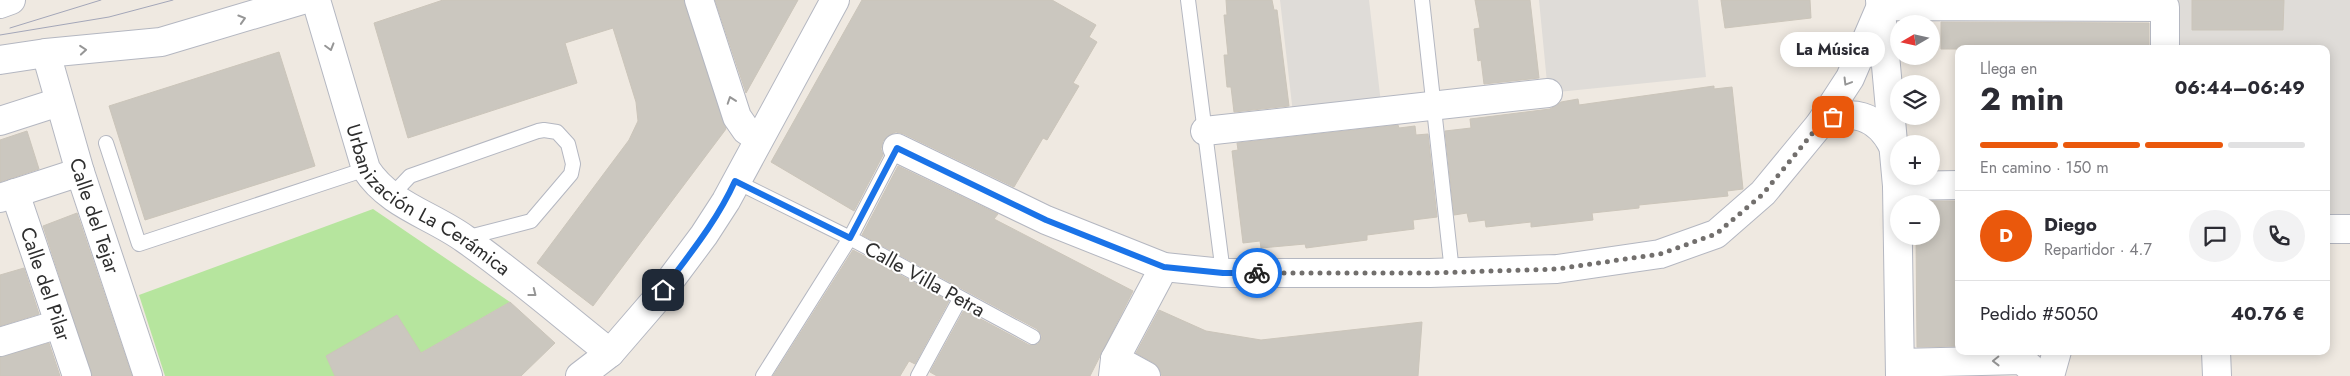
<!DOCTYPE html>
<html lang="es">
<meta charset="utf-8">
<style>
body{margin:0;font-family:Jost,sans-serif;background:#f2f2f3;color:#2b2b33;height:100vh;display:flex;flex-direction:column;font-size:19px;white-space:nowrap}
*{box-sizing:border-box;margin:0}
p{font-size:16px;color:#7c7c81}
.icon{flex:none;width:28px;height:28px;fill:none;stroke:currentColor;stroke-width:2;stroke-linecap:round;stroke-linejoin:round}
.map{position:relative;flex:1;overflow:hidden}
.sheet{position:absolute;left:1955px;top:45px;width:375px;height:310px;display:flex;flex-direction:column;background:#fff;border-radius:10px;box-shadow:0 2px 12px #0003}
.sheet>*{flex:none}
.needle{width:32px;rotate:261deg}
.fabs{position:absolute;left:1890px;top:15px;display:grid;gap:10px}
.fabs a{display:grid;place-items:center;width:50px;height:50px;border-radius:50%;background:#fff;box-shadow:0 2px 12px #0003;font-size:25px}
.pin{position:absolute;display:grid;place-items:center;width:42px;height:42px;color:#fff;margin:-21px;border-radius:10px;box-shadow:0 2px 8px #0006}
.courier{position:absolute;display:grid;place-items:center;width:50px;height:50px;margin:-25px;border:4px solid #1a73e8;border-radius:50%;background:#fff;color:#222;box-shadow:0 1px 6px #0007}
.bubble{position:absolute;height:35px;border-radius:18px;background:#fff;box-shadow:0 2px 12px #0003;font-size:16px;font-weight:700;line-height:35px;text-align:center}
.head em{font-style:normal;font-weight:700}
.head div{display:flex;flex-direction:column-reverse}
.head{display:flex;align-items:center;justify-content:space-between;height:85px;padding:0 25px}
h1{font-size:32px;font-weight:700;line-height:38px}
.bar{display:grid;grid-template-columns:repeat(4,1fr);gap:8px 5px;align-content:center;height:60px;padding:0 25px}
.bar i{height:6px;border-radius:4px;background:#e1e1e2}
.bar .on{background:#ea580c}
.bar p{grid-column:span 4}
.line{display:flex;align-items:center;gap:12px;padding:0 25px;border-top:1px solid #e1e1e2}
.line div{flex:1}
.round{display:grid;place-items:center;flex:none;width:52px;height:52px;border-radius:26px;background:#f2f2f3}
.map>svg:first-child{display:block}
.green{fill:#b6e59e}
.plaza{fill:#dfdcd8}
.building{fill:#cbc7bf;stroke:#cbc5ba}
.lines{fill:none;stroke-linecap:round;stroke-linejoin:round}
.lane-casing{stroke:#b4b7c1;stroke-width:16}
.street-casing{stroke:#b4b7c1;stroke-width:30}
.secondary-casing{stroke:#b4b7c1;stroke-width:30}
.lane{stroke:#fff;stroke-width:14}
.street{stroke:#fff;stroke-width:28}
.secondary{stroke:#fff;stroke-width:28}
.tram{stroke:#a3a6b8;stroke-width:1}
.oneway{stroke:#969696}
.done{stroke:#726f6d;stroke-width:5;stroke-dasharray:0 9}
.route{stroke:#1a73e8;stroke-width:6}
.labels{text-anchor:middle;stroke-width:4;stroke-linejoin:round;paint-order:stroke}
.street-label{font-size:20px;fill:#2e2e2e;stroke:#fff}
</style>
<div class="map">
<svg width="2350" height="376" viewBox="0 0 2350 376">
<rect width="100%" height="100%" fill="#efe9e1"/>
<path class="green" d="M373,209L510,302L381,376H165L139,295Z"/>
<path class="plaza" d="M1280,0H1369L1382,112L1294,122Z
M1539,0H1698L1706,77L1548,93Z
M2173,0H2350V218H2326V49H2174Z"/>
<path class="building" d="M443,0H684L726,129L593,306L537,263L629,140L638,121L636,102L613,28L565,43L577,83L408,138L374,23Z
M715,0H798L746,93Z
M862,0H1052L1096,25L1089,37L1097,42L1073,83L1079,86L1047,140L1043,138L1014,187L904,134L896,132L889,135L883,141L881,149L883,155L854,211L771,162Z
M1226,0H1272L1274,10H1277L1289,106L1234,112L1231,87H1227L1224,55H1228L1224,15H1227Z
M1475,0H1530L1539,78L1484,84L1481,60L1478,61L1474,29L1480,28Z
M1721,0H1810L1811,18L1725,28Z
M2192,0H2284L2283,30H2192Z
M1941,22L2149,23V49H1941Z
M279,52L315,166L145,220L109,106Z
M1714,86V89L1732,87L1743,189L1727,191L1728,196L1639,205V208L1592,213L1593,220L1531,227V222L1486,227L1485,220L1469,222L1467,213L1454,215L1445,131L1471,128L1470,119L1550,109L1561,102L1578,99L1579,105Z
M1398,125L1399,128L1415,126L1416,135L1428,134L1437,217L1413,220L1414,229L1367,235V240L1306,248L1305,244L1261,248L1260,241L1243,243L1232,151L1238,150L1237,143Z
M27,131L39,169L0,182V140Z
M898,166L998,214L994,219L1133,291L1090,376H937L930,372L964,310L1029,345L1038,344L1042,336L1037,329L862,235Z
M1915,201H1959V346L1917,347L1916,236H1931V204H1915Z
M77,213L132,376H92L43,226Z
M853,250L949,301L915,364L909,361L900,376H773Z
M24,268L39,314L0,326V275Z
M510,302L555,343L521,376H335L326,356L397,315L421,353Z
M1159,310L1206,331L1261,340L1422,322L1418,376H1162L1159,368L1154,363L1136,353Z
M49,343L60,376H0V357Z"/>
<g class="lines">
<g class="lane-casing">
<path id="lane" d="M1188,0L1223,273
M1422,0L1452,272
M106,143L139,244L366,169
M735,181L850,238L1033,337
M391,196L410,176L538,131L544,130L557,132L568,144L573,164L571,174L531,221L465,238
M763,376L850,238L897,148
M918,376L960,299"/>
</g>
<g class="street-casing">
<g id="street">
<path id="s1" d="M316,0L366,169C389,205 432,215 465,239C515,274 562,315 610,353"/>
<path d="M699,0L737,117L746,130L759,139"/>
<path id="s2" d="M46,53L80,172L148,376"/>
<path d="M0,121L59,102"/>
<path d="M1820,124C1851,107 1877,115 1893,146"/>
<path d="M1205,131L1548,93"/>
<path d="M897,148L1046,220L1164,267L1223,273H1430L1557,269L1660,254L1716,234L1763,193L1820,124L1850,78L1881,6L2165,7V49"/>
<path d="M1897,186L1959,185"/>
<path id="s3" d="M15,193L77,376"/>
<path d="M0,198L80,172"/>
<path d="M2326,229H2350"/>
<path d="M0,342L59,324"/>
<path d="M2216,351L2217,376"/>
<path d="M1115,359L1146,376"/>
<path d="M1900,363L2022,360L2039,376"/>
<path d="M1113,376L1115,359L1164,267"/>
<path d="M2050,376L2057,351"/>
</g>
</g>
<g class="secondary-casing">
<path id="secondary" d="M1880,0L1897,186L1900,376
M0,4L11,0
M0,60L46,53L161,42L302,0
M580,376L610,353L654,302L704,235L726,201L835,0"/>
</g>
<use href="#lane" class="lane"/>
<use href="#street" class="street"/>
<use href="#secondary" class="secondary"/>
<path class="tram" d="M10,28L101,0
M0,35L109,17L173,0"/>
</g>
<defs><path id="oneway-chevron" d="M-2-3.5L2.5 0L-2 3.5" fill="none" stroke-width="1.6" stroke-linecap="round" stroke-linejoin="round" transform="scale(1.25)"/></defs>
<g class="oneway">
<use href="#oneway-chevron" transform="translate(242 19) rotate(-17)"/>
<use href="#oneway-chevron" transform="translate(330 47) rotate(74)"/>
<use href="#oneway-chevron" transform="translate(83 50) rotate(-5)"/>
<use href="#oneway-chevron" transform="translate(1847 82) rotate(121)"/>
<use href="#oneway-chevron" transform="translate(731 100) rotate(-109)"/>
<use href="#oneway-chevron" transform="translate(533 293) rotate(38)"/>
<use href="#oneway-chevron" transform="translate(1996 361) rotate(179)"/>
</g>
<g class="lines">
<path class="done" d="M1257,273H1430L1557,269L1660,254L1716,234L1763,194L1820,124L1833,117"/>
<path class="route" d="M663,290C689,255 717,221 735,181L850,238L897,148L1046,220L1164,267L1223,273H1257"/>
</g>
<g class="labels">
<g class="street-label">
<text dy="7" stroke="none"><textPath href="#s1" startOffset="241">Urbanización La Cerámica</textPath></text>
<text dy="7" stroke="none"><textPath href="#s2" startOffset="170">Calle del Tejar</textPath></text>
<text transform="translate(925 279) rotate(29)" y="7">Calle Villa Petra</text>
<text dy="7" stroke="none"><textPath href="#s3" startOffset="96">Calle del Pilar</textPath></text>
</g>
</g>
</svg>
<div class="fabs">
<a><svg class="needle" viewBox="-14 -14 28 28"><path d="M0-13l5 13h-10z" fill="#e53935"/><path d="M0 13l5-13h-10z" fill="#7c7c81"/></svg></a>
<a><svg class="icon" aria-label="layers" viewBox="0 0 24 24"><path d="M12 4l9 5-9 5-9-5zM3 14l9 5 9-5"/></svg></a>
<a>+</a>
<a>−</a>
</div>
<div class="pin" style="left:1833px;top:117px;background:#ea580c"><svg class="icon" aria-label="bag" viewBox="0 0 24 24"><path d="M5 8h14l-1 12H6zM9 8a3 3 0 0 1 6 0"/></svg></div>
<div class="pin" style="left:663px;top:290px;background:#1f2937"><svg class="icon" aria-label="home" viewBox="0 0 24 24"><path d="M3 11l9-7 9 7M6 9v11h12V9"/></svg></div>
<div class="courier" style="left:1257px;top:273px"><svg class="icon" aria-label="bike" viewBox="0 0 24 24"><circle cx="6" cy="16" r="4"/><circle cx="18" cy="16" r="4"/><path d="M6 16l4-8h5l3 8M10 8l3 8H6M13 5h3"/></svg></div>
<div class="bubble" style="left:1780px;top:32px;width:105px">La Música</div>
<section class="sheet">
<div class="head"><div><h1>2 min</h1><p>Llega en</p></div><em>06:44–06:49</em></div>
<div class="bar"><i class="on"></i><i class="on"></i><i class="on"></i><i></i><p>En camino · 150 m</p></div>
<div class="line" style="height:90px"><b class="round" style="background:#ea580c;color:#fff">D</b><div><b>Diego</b><p>Repartidor · 4.7</p></div><a class="round"><svg class="icon" aria-label="chat" viewBox="0 0 24 24"><path d="M4 5h16v11H9l-5 4z"/></svg></a><a class="round"><svg class="icon" aria-label="phone" viewBox="0 0 24 24"><path d="M5 4h4l2 5-3 2q2 4 5 5l2-3 5 2v4C11 20 4 13 5 4z"/></svg></a></div>
<div class="line" style="height:65px"><div>Pedido #5050</div><b>40.76 €</b></div>
</section>
</div>
